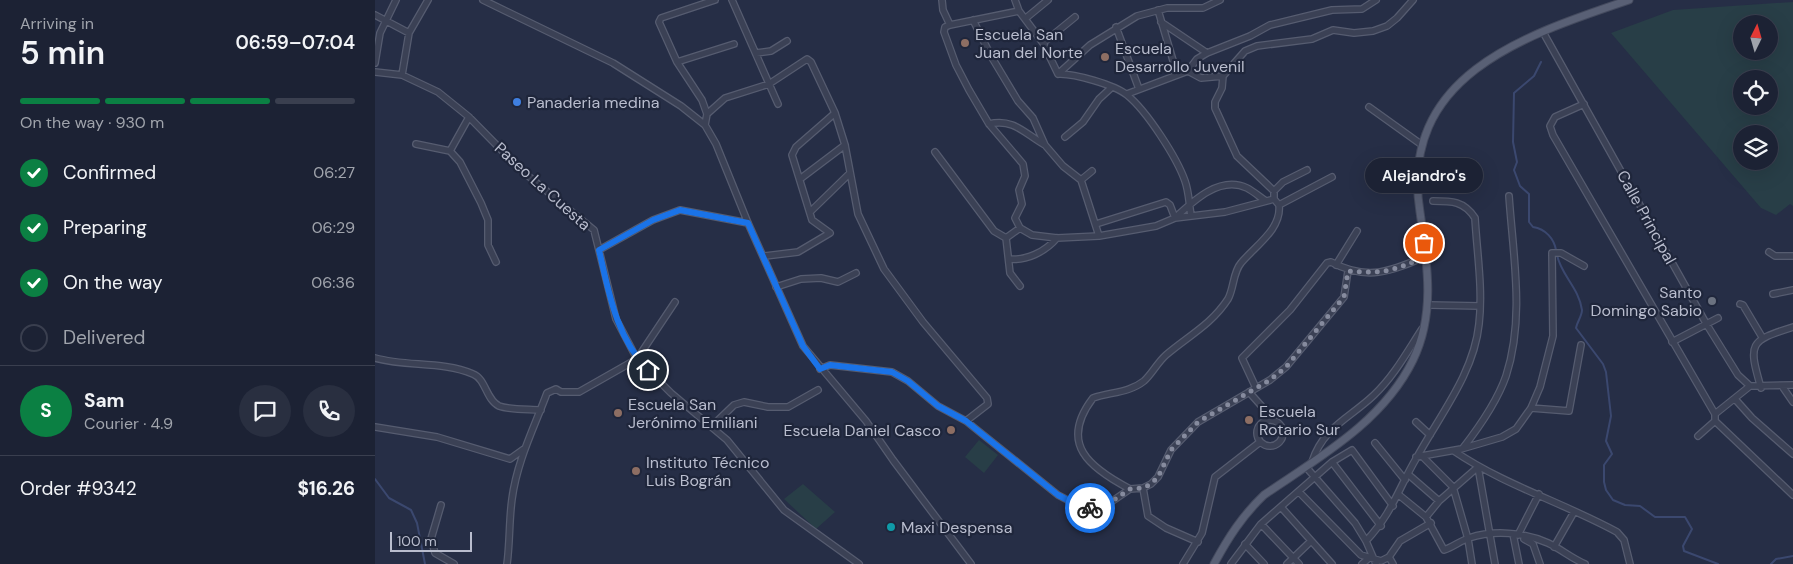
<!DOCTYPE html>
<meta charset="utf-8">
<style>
body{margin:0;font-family:"DM Sans",sans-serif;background:#292f40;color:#f1f3f6;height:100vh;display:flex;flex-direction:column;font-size:19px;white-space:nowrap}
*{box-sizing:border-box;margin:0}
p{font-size:16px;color:#a0a4ac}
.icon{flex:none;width:28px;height:28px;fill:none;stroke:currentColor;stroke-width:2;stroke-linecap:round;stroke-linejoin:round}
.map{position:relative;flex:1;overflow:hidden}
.sheet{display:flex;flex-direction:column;background:#1c2234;width:375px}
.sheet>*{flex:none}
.needle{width:32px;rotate:5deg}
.tools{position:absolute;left:1358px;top:15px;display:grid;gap:10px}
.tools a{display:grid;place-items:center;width:45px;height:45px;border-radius:50%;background:#1c2234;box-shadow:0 5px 20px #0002,0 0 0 1px #3a3f4f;font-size:25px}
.scale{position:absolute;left:15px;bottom:12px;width:82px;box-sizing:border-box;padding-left:5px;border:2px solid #b9bdce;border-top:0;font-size:14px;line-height:18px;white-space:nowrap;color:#b9bdce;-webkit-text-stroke:4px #1f263b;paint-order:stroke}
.pin{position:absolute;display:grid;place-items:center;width:42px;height:42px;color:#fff;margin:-21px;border:2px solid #fff;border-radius:50%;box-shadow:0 1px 5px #0007}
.courier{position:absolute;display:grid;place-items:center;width:50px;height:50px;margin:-25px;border:4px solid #1a73e8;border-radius:50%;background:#fff;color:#222;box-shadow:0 1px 6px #0007}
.bubble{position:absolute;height:35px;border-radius:18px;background:#1c2234;box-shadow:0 5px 20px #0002,0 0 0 1px #3a3f4f;font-size:16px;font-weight:600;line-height:35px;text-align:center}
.overview em{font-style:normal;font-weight:600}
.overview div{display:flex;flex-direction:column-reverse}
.overview{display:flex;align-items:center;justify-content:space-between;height:85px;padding:0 20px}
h1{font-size:32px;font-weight:600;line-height:38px}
.bar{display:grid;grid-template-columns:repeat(4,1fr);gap:8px 5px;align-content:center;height:60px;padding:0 20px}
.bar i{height:6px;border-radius:4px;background:#3a3f4f}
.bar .active{background:#0b8043}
.bar p{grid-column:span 4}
.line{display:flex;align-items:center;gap:12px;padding:0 20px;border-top:1px solid #3a3f4f}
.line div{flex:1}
.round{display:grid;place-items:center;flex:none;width:52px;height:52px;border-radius:26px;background:#292f40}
ol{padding:0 20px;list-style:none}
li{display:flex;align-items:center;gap:15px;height:55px}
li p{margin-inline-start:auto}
li .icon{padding:5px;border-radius:50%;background:#0b8043;color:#fff;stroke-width:4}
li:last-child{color:#a0a4ac}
li i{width:28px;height:28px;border:2px solid #3a3f4f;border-radius:50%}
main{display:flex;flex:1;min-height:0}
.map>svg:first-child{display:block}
.green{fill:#283e47;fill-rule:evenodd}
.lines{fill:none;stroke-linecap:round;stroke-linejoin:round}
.stream{stroke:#3b486f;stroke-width:2}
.minor-casing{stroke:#565c70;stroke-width:8}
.major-casing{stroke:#444a5e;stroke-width:9}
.minor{stroke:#3b4155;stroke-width:5.5}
.major{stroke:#596075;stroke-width:7}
.done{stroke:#868b9e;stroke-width:5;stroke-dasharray:0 9}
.route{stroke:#1a73e8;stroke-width:6}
.education-dot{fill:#8d6e63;stroke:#1f263b;stroke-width:2}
.shop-dot{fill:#3f7fe0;stroke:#1f263b;stroke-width:2}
.worship-dot{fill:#6b7280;stroke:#1f263b;stroke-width:2}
.culture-dot{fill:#0f9aa8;stroke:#1f263b;stroke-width:2}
.labels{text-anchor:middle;stroke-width:4.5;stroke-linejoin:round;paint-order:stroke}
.poi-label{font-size:16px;fill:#b9bdce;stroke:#1f263b;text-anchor:start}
.street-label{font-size:16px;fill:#b9bdce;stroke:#1f263b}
</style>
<main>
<section class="sheet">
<div class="overview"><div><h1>5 min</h1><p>Arriving in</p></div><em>06:59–07:04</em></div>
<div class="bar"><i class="active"></i><i class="active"></i><i class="active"></i><i></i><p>On the way · 930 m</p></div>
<ol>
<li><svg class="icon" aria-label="check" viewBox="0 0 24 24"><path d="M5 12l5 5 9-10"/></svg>Confirmed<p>06:27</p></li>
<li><svg class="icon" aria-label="check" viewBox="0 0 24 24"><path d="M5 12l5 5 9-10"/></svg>Preparing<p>06:29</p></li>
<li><svg class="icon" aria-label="check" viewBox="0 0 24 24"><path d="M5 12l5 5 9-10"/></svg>On the way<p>06:36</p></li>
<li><i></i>Delivered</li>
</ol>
<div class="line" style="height:90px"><b class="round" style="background:#0b8043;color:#fff">S</b><div><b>Sam</b><p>Courier · 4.9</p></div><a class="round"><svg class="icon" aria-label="chat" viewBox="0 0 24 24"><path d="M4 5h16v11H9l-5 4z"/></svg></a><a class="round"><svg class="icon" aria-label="phone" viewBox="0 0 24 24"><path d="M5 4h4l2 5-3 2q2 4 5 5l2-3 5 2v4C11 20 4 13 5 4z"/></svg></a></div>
<div class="line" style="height:65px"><div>Order #9342</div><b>$16.26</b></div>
</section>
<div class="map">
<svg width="1418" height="564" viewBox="0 0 1418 564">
<rect width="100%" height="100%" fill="#262e46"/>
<path class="green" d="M1418,2V206L1415,204L1401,215L1386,208L1236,33L1298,10ZM1366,24H1394V51H1366ZM1366,79H1394V106H1366ZM1366,134H1394V161H1366Z
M604,440L623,455L609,473L590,457Z
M428,484L460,512L441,529L409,499Z"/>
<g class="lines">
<path class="stream" d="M1166,62L1159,76L1139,93L1138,142L1142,162L1139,170L1145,186L1154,194V222L1158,227C1171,229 1179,239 1181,250
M1182,255C1186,275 1204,288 1207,310C1207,316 1202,322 1201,328L1228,364L1231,372L1236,416L1231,441L1237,454L1229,465V482L1231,490L1238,500L1250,505L1265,506L1280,517H1310L1317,529L1308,546L1309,551L1343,564
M0,479L14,498L36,510L42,523L50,564
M1396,564L1401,559L1418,556"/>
<g class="minor-casing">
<path id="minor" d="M108,0L238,63L306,106L330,125L341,144L373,223L428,346L491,421L518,460L596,564
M357,0L403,104
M567,0L568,10L575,25
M640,0L644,11L668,43L683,74C698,73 740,85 752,95C772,111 802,158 810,181C814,192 814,204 816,215
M783,10L802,74
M644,11L575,25L570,27L569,32L581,65L594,90L614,124L648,164L650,176L644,190L647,204L640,218L645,228L657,235L682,238L724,236L781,226L800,218L850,212L899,199
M0,15L34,33
M651,18L673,0
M598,20L616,56L643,101L658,118L670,145L688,166L706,180L724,236
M786,22L832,53
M741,27L764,89
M1168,32L1332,325L1363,375L1375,386L1418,385
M668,43L700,17
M381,53L396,51L412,41
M302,62L359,44
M0,63L5,33L21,0
M813,71L822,59L832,53L875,36L895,25L957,10L987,9L1001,0
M0,72L27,75L63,92L94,117L146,170L219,230L241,319L262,359L296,393L352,440L409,510L484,564
M683,74L715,45L762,16L792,8H828L845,0
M27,75L34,33L53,0
M752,94L813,71L826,78L848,76
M1209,104L1180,117L1175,126L1178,135L1340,414
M994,107L1047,145
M332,114L350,98L394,84L432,59L436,62L460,113L470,145L483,214L509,269L548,322L612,398L613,404L591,421
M94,117L75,151L85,162L106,203L113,220V245L121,262
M614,124C639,118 650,134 670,145
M330,125L332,114L327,100L302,62L284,22L286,18L340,0
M690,137L708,122L724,99L736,88
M41,144L75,151
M560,152L619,231L631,238L635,273L645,286
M425,179L470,145
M706,180L717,171
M899,191L908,182L932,170
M904,205L957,177
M435,212L474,174
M721,224L791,202L795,205L800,218C818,201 845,175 872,188C878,191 885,197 891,201
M631,238L645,228
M224,250L278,220L305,210L373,223
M1394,252L1400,256H1418
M390,256L423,252L455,233L437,220L417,155L421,147L460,113
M634,259C651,261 670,252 682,238
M961,265L982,231
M401,287L426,279L446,278L463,282L481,273
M1398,294L1418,290
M1365,304L1368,305L1387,337
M1054,305L1105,306
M1297,342L1343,318
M0,358C32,367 67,361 98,374C111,379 111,400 124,406C135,410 154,409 166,410
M445,369L455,365L517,372L533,381L563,406L591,421L683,495L704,506L720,508L736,502L755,489L768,488L776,484L783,477L796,450L823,422L895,380L911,367L969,297L973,271
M1407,386L1418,402
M881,388L867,358L915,310L952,263L956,262C992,281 1015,272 1051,256
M1386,388C1373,343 1374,341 1418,327
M874,392L899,420
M1360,399L1377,418L1418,454
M1156,408L1194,411L1206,345
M882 433a13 13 0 1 1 26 0a13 13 0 1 1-26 0Z
M1340,421L1418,495
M1041,422L1055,435
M337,426L359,405L369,402L393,407H413L443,390
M0,427L62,437L135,459L149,449
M1323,436L1340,421V414L1375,386
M1000,443L1030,480
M1088,448C1105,426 1122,402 1131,376C1150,318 1138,255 1134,196
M1079,451C1129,485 1189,503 1242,532L1249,540L1255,564
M1047,456L1078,487L1093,539L1097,564
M1041,457L1086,449L1127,437L1141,429L1156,408L1165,387L1178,336L1177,253H1186L1209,266
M937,462C948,427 975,418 999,395C1019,376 1032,352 1047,329
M957,462L1006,526
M931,467L980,523L991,541L1001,564
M1034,475L1064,501
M768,488L773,516L791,528L823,542
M755,489C715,468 683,444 718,398C735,392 754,393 769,381C777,374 782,363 791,355C813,336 836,325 853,299C859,288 858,272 866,263C880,246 907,229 904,205L899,199V191L862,156L840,108V102L847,88L848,76L870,51L882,46L937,39L958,30L979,33L998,31L1012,26L1022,18L1038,0
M924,492L986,555L1006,561L1014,557L1018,564
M1024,495L1051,517L1069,550C1078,547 1085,541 1094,538C1118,530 1149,532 1173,543C1186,549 1196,558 1210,564
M66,505L56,539L60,553L79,564
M906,507L957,564
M1051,517L1064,501L1103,467L1120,564
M886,524L924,564
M1138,534L1144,564
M1143,535L1164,494
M1149,539L1158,544L1165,564
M991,541C1018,512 1023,489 1042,457C1065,415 1099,373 1104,324C1108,289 1102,253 1100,218C1089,201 1077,201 1058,201
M870,544L889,564
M1179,547L1199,512
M1014,557L1025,541L1056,523
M132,564C135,542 134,520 137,499C142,461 159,428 172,393L181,389L186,392H204L262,359L300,302
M808,564L827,533L840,477L885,442
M856,564L886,524L957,462L977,450L1018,506
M912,564L936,541
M987,564L994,558"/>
</g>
<g class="major-casing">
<path id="major" d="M839,564C853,538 867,516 889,495C943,458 1008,422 1038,360C1061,313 1052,262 1045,212C1023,76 1150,35 1254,0"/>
</g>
<use href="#minor" class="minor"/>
<use href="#major" class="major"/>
</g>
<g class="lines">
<path class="done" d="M715,508L736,502L755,489L768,488L776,484L783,477L796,450L823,422L895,380L911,367L969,297L973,271C1009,274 1018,271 1051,256L1049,243"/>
<path class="route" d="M273,370C241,337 234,293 224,250L278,220L305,210L373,223L428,346L445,369L455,365L517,372L533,381L563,406L591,421L683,495L704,506L715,508"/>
</g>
<g class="education-dot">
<circle cx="590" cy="43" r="5"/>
<circle cx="730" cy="57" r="5"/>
<circle cx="243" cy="413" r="5"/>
<circle cx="874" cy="420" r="5"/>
<circle cx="576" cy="430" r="5"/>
<circle cx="261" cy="471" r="5"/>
</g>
<circle class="shop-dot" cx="142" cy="102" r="5"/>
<circle class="worship-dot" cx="1337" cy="301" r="5"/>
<circle class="culture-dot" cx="516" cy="527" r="5"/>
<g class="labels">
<g class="poi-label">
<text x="600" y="40">Escuela San<tspan x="600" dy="18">Juan del Norte</tspan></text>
<text x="740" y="54">Escuela<tspan x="740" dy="18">Desarrollo Juvenil</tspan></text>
<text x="152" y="108">Panaderia medina</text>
<text x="1327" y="298" text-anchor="end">Santo<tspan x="1327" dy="18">Domingo Sabio</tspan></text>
<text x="253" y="410">Escuela San<tspan x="253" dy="18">Jerónimo Emiliani</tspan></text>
<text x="884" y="417">Escuela<tspan x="884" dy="18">Rotario Sur</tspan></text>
<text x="566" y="436" text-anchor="end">Escuela Daniel Casco</text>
<text x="271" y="468">Instituto Técnico<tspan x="271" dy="18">Luis Bográn</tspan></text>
<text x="526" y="533">Maxi Despensa</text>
</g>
<g class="street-label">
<text transform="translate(168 186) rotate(42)" y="6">Paseo La Cuesta</text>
<text transform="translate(1272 217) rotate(61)" y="6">Calle Principal</text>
</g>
</g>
</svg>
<div class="tools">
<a><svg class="needle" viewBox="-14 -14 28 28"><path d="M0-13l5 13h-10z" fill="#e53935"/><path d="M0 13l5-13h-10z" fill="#a0a4ac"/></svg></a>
<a><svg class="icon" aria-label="locate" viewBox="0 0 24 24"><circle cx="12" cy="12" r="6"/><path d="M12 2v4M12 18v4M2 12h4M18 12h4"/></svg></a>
<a><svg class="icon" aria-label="layers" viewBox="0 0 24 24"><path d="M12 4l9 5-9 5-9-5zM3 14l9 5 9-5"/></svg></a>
</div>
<div class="scale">100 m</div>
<div class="pin" style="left:1049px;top:243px;background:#ea580c"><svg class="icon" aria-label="bag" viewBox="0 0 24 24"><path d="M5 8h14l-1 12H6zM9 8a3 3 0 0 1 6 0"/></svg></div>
<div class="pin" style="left:273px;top:370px;background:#1f2937"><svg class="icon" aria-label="home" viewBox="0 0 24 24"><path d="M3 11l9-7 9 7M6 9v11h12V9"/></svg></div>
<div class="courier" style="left:715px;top:508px"><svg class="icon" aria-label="bike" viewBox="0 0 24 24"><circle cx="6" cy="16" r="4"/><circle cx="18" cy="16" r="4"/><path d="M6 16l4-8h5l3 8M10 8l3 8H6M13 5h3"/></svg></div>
<div class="bubble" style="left:990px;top:158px;width:118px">Alejandro's</div>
</div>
</main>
